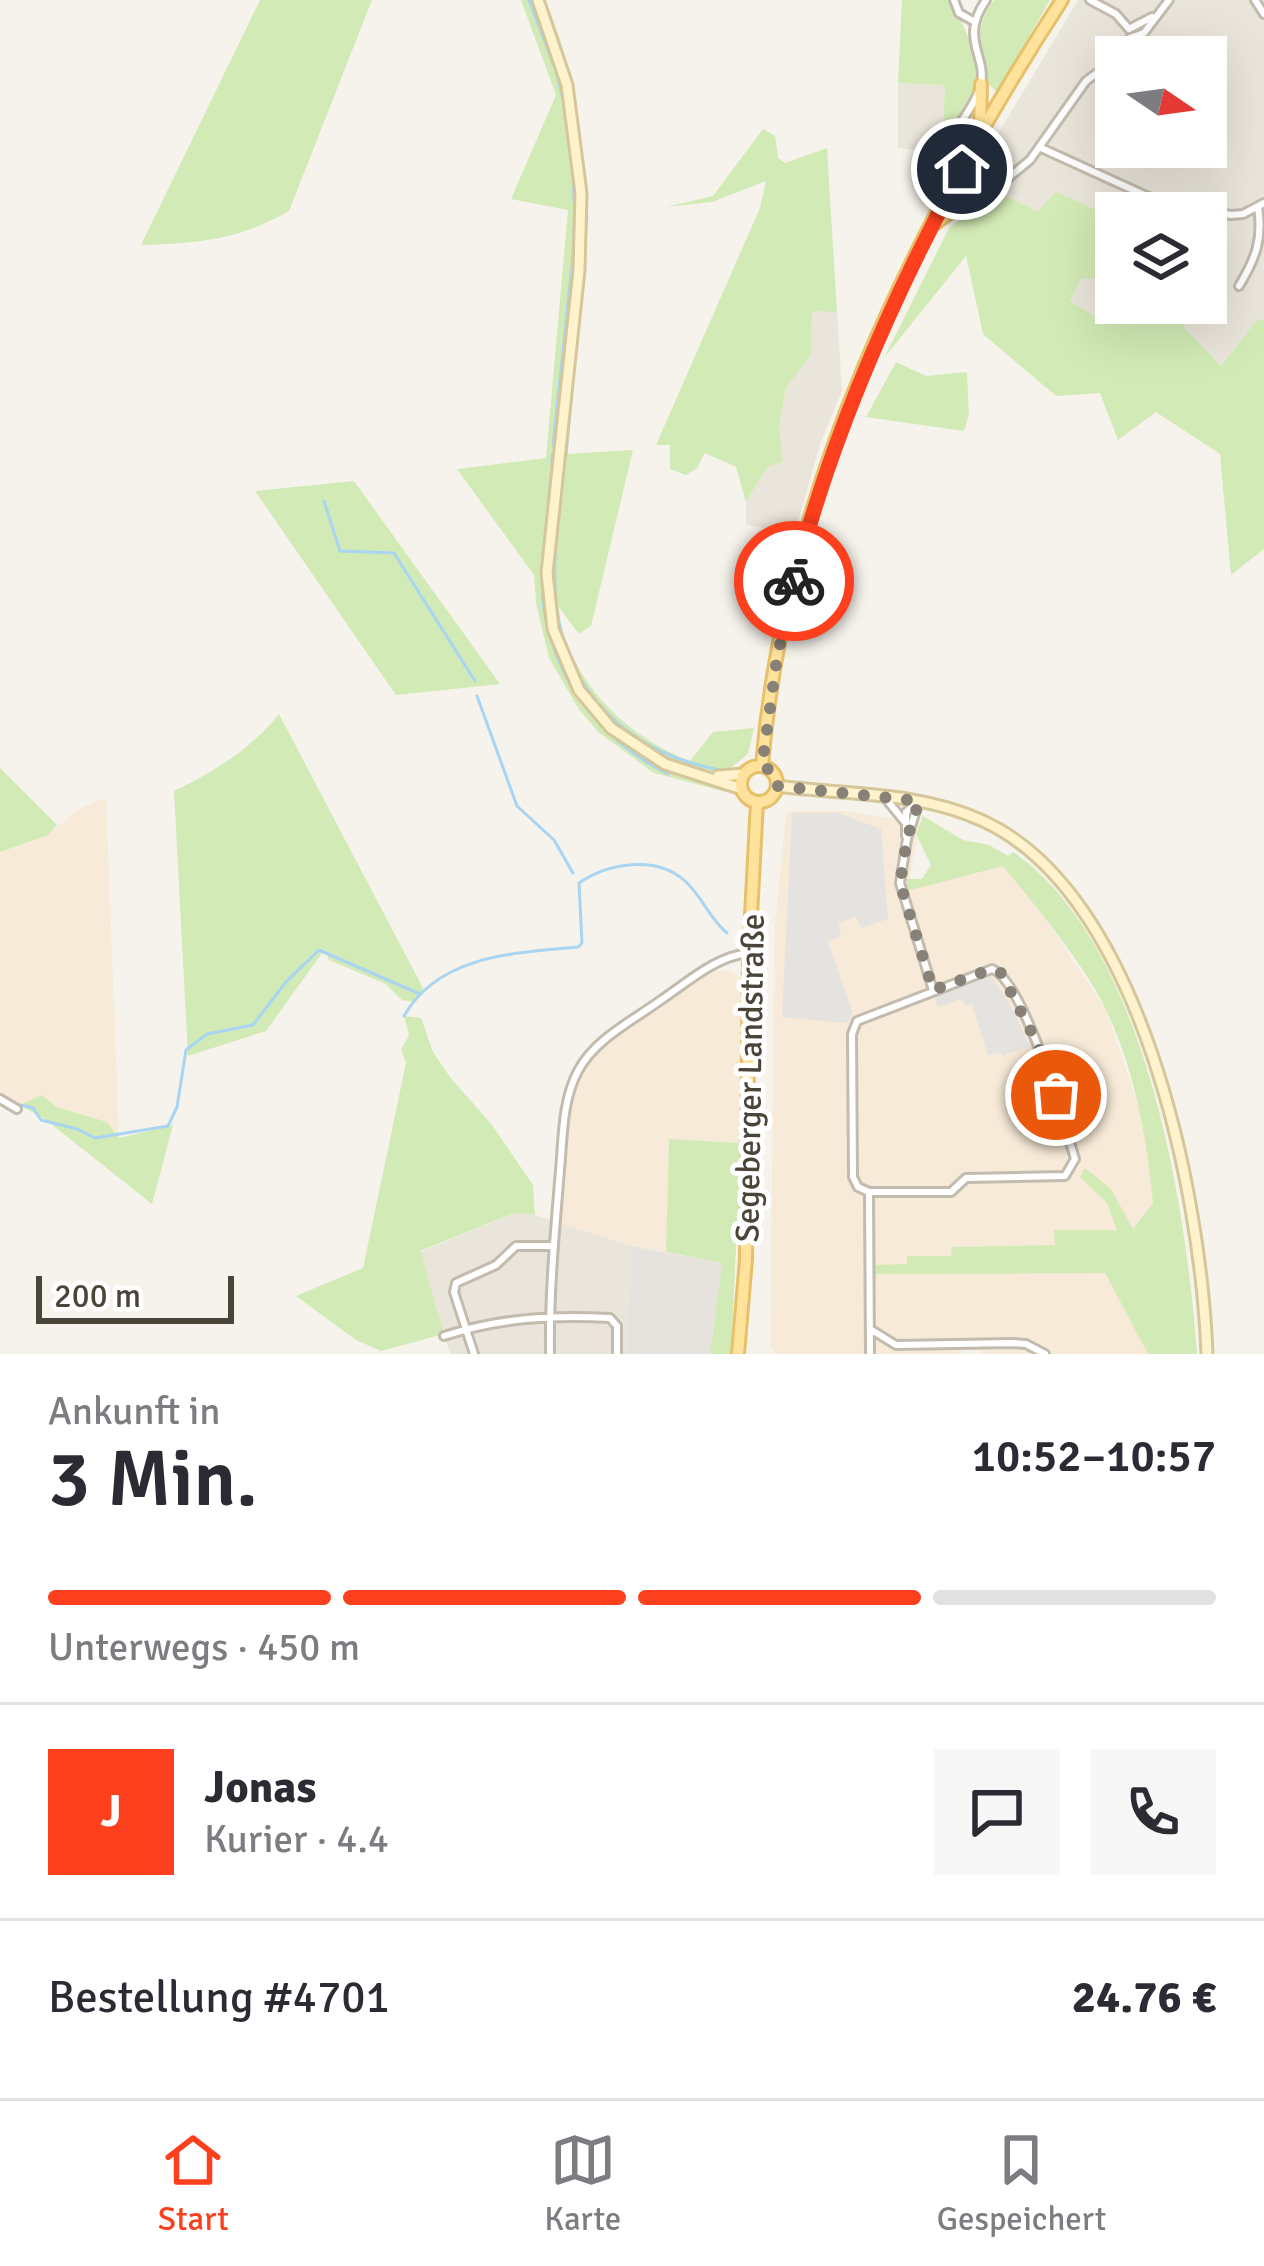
<!DOCTYPE html>
<html lang="de">
<meta charset="utf-8">
<style>
body{margin:0;font-family:Signika,sans-serif;background:#f7f7f7;color:#2b2b33;height:100vh;display:flex;flex-direction:column;font-size:45px;white-space:nowrap}
*{box-sizing:border-box;margin:0}
p{font-size:39px;color:#7c7c81}
.icon{flex:none;width:66px;height:66px;fill:none;stroke:currentColor;stroke-width:2;stroke-linecap:round;stroke-linejoin:round}
.map{position:relative;height:1354px;overflow:hidden}
.side{display:flex;flex-direction:column;background:#fff;flex:1}
.side>*{flex:none}
.needle{width:78px;rotate:103deg}
.tools{position:absolute;left:1095px;top:36px;display:grid;gap:24px}
.tools a{display:grid;place-items:center;width:132px;height:132px;border-radius:0px;background:#fff;box-shadow:0 12px 48px #0002;font-size:60px}
.scale{position:absolute;left:36px;bottom:30px;width:198px;box-sizing:border-box;padding-left:12px;border:6px solid #4b4439;border-top:0;font-size:33px;line-height:42px;white-space:nowrap;color:#4b4439;-webkit-text-stroke:9px #fff;paint-order:stroke}
.pin{position:absolute;display:grid;place-items:center;width:102px;height:102px;color:#fff;margin:-51px;border:6px solid #fff;border-radius:50%;box-shadow:0 3px 12px #0007}
.courier{position:absolute;display:grid;place-items:center;width:120px;height:120px;margin:-60px;border:9px solid #fc3f1d;border-radius:50%;background:#fff;color:#222;box-shadow:0 3px 15px #0007}
.summary em{font-style:normal;font-weight:600}
.summary div{display:flex;flex-direction:column-reverse}
.summary{display:flex;align-items:center;justify-content:space-between;height:204px;padding:0 48px}
h1{font-size:78px;font-weight:600;line-height:90px}
.bar{display:grid;grid-template-columns:repeat(4,1fr);gap:18px 12px;align-content:center;height:144px;padding:0 48px}
.bar i{height:15px;border-radius:9px;background:#e1e1e2}
.bar .active{background:#fc3f1d}
.bar p{grid-column:span 4}
.line{display:flex;align-items:center;gap:30px;padding:0 48px;border-top:3px solid #e1e1e2}
.line div{flex:1}
.round{display:grid;place-items:center;flex:none;width:126px;height:126px;border-radius:0px;background:#f7f7f7}
.tabs{display:flex;justify-content:space-around;align-items:center;height:168px;border-top:3px solid #e1e1e2;background:#fff;font-size:33px;color:#7c7c81}
.tabs a{display:grid;justify-items:center;gap:6px}
.tabs .active{color:#fc3f1d}
.map>svg:first-child{display:block}
.residential{fill:#eae5da;fill-rule:evenodd}
.commercial{fill:#f7ead8}
.industrial{fill:#e6e2dd}
.green{fill:#d2eab5}
.parking{fill:#e5e3e0}
.lines{fill:none;stroke-linecap:round;stroke-linejoin:round}
.stream{stroke:#a9d4f2;stroke-width:3}
.minor-casing{stroke:#c2bbae;stroke-width:12}
.secondary-casing{stroke:#d6c79b;stroke-width:15}
.primary-casing{stroke:#e6c16a;stroke-width:16}
.minor{stroke:#fff;stroke-width:6}
.secondary{stroke:#fff3cd;stroke-width:9}
.primary{stroke:#ffe39c;stroke-width:10}
.done{stroke:#878178;stroke-width:12;stroke-dasharray:0 21.6}
.route{stroke:#fc3f1d;stroke-width:15}
.labels{text-anchor:middle;stroke-width:10;stroke-linejoin:round;paint-order:stroke}
.street-label{font-size:33px;fill:#4b4439;stroke:#fff}
</style>
<div class="map">
<svg width="1264" height="1354" viewBox="0 0 1264 1354">
<rect width="100%" height="100%" fill="#f6f3ec"/>
<path class="residential" d="M1078,0H1264V321L1258,319L1221,366L1184,327L1206,303V213H1116V303H1157L1099,320L1070,301L1081,279L1038,211L1003,195L976,171ZM1116,57H1206V147H1116Z
M898,83L945,85L942,146L931,152L898,148Z
M812,310L837,312L842,391L820,444L795,533L746,525V502L768,465L783,461L779,428L786,388L811,355Z
M514,1213L535,1215L631,1246L626,1354H450L420,1252Z"/>
<path class="commercial" d="M106,798L119,1138L107,1122L56,1107L42,1096L20,1105L0,1095V852L47,835L82,807Z
M793,811H846L919,823L908,890L1003,866L1046,920L1106,1010L1146,1129L1153,1203L1133,1230L1111,1189L1081,1177L1107,1203L1117,1230H1055L1056,1245L953,1247L952,1256H908L907,1264L1105,1273L1148,1354H982L981,1350H961V1354H775L770,1345L775,925L786,813Z
M722,970L734,973L742,981L741,1143L669,1139L666,1252L631,1246L560,1223L568,1099L579,1072L595,1050L708,972Z"/>
<path class="industrial" d="M631,1246L722,1263L710,1354H626Z"/>
<path class="green" d="M260,0H372L289,211C238,240 198,243 141,245Z
M521,0H545C609,150 582,297 566,454L633,450L591,626L579,634L558,606C566,678 625,736 690,761L713,732L754,728L748,754L728,770L726,792L654,773L598,732L578,708L549,658L536,603L534,575L457,469L546,458L568,210L511,199L556,95Z
M902,0H952L972,46L977,83L942,146L945,85L898,83Z
M994,0H1050L997,92C972,72 974,24 994,0Z
M763,129L775,136L778,158L785,163L827,148L837,312L812,311L811,355L786,388L779,428L783,462L768,466L746,502L736,467L705,453L697,468L686,475L670,469V445H656L760,208L766,181L712,202L666,207L713,196Z
M1056,192L1099,211L1101,278L1081,279L1070,301L1099,319L1157,303H1204L1184,327L1221,366L1258,319L1264,321V549L1231,575L1220,454L1156,412L1118,440L1100,393L1056,396L983,334L966,256L884,358L949,228L968,213L1003,195L1038,211Z
M896,362L926,376L967,372L969,415L964,431L866,417Z
M354,481L500,684L396,695L255,491Z
M279,714L423,988L416,1002L402,1000L386,984L329,960L325,949L266,1031L188,1056L174,791C215,771 250,750 279,714Z
M0,768L57,825L48,835L0,852Z
M923,816L963,840L989,845L1008,856L1013,852C1146,944 1186,1204 1197,1354H1148L1105,1273L874,1274L873,1265L907,1264V1256H951L952,1247L1055,1245L1054,1230H1117L1107,1203L1080,1177L1085,1168L1111,1189L1133,1229L1153,1203C1147,1138 1135,1071 1107,1012C1086,966 1035,906 1003,866L907,891V879H922L931,865L916,834Z
M404,1016L421,1018L433,1052L450,1077L492,1125L533,1185L535,1215L514,1213L420,1251L444,1334L381,1351L356,1340L296,1296L363,1268L406,1063L401,1050L409,1035Z
M42,1095L56,1107L107,1122L119,1138L173,1125L152,1204L46,1120L20,1105Z
M669,1139L741,1143L731,1354H710L722,1263L666,1252Z"/>
<path class="parking" d="M792,813H838L881,829L888,919L861,928L856,917L838,923L841,936L828,941L853,1014L846,1023L782,1017Z
M991,976L1009,1002L1030,1046L1002,1056L1000,1052L988,1055L972,1004L966,1006L961,999L938,1007L935,997Z"/>
<g class="lines">
<path class="stream" d="M529,0L556,71L566,112
M573,169L574,202
M553,445L573,257L575,209
M566,456L587,215
M552,464V455
M324,501L340,551L394,553L475,681
M542,585L551,474
M542,595C551,676 595,737 668,774
M563,640C547,582 558,524 564,466
M575,669C606,727 657,758 720,770
M477,696L517,806L554,840L573,873
M404,1016C439,954 517,953 578,947L582,943L579,883C608,863 656,855 685,881C702,896 709,918 727,933
M21,1105L33,1108L41,1120L77,1129L95,1138L168,1126L177,1107L186,1050L207,1034L253,1025L286,982L319,950L420,994"/>
<g class="minor-casing">
<path id="minor" d="M954,0L959,13L975,22
M1090,0L1116,14L1129,29
M1255,0L1264,14
M1129,29L1152,17
M1130,38L1144,33L1169,0
M1118,57L1130,38
M1039,147L1162,203L1231,215L1243,214L1264,203
M939,150C951,139 977,101 981,85C987,55 959,39 986,0
M1002,183L1030,160L1086,81L1116,59
M1239,286C1256,258 1263,239 1258,207
M886,799L904,821
M919,801L907,839L900,883L933,990
M906,836V812L918,802
M992,969C1024,981 1064,1123 1075,1159L1065,1176L966,1178L951,1192H869L858,1187L853,1177L852,1034L857,1021Z
M0,1099L17,1109
M869,1192L870,1354
M870,1329L896,1345L1013,1343L1026,1344L1045,1354
M444,1336C499,1318 551,1315 610,1318L617,1326V1354
M474,1354L454,1292L456,1283L496,1265L516,1246H554
M550,1354C549,1292 555,1232 560,1170C563,1138 562,1101 578,1071C595,1039 632,1021 661,1000C688,982 716,956 749,953"/>
</g>
<g class="secondary-casing">
<path id="secondary" d="M538,0L567,85L581,193L579,270L547,573L553,629L579,690L611,728L665,764L742,789
M718,776L744,774
M777,786C845,795 919,791 983,821C1142,894 1201,1195 1207,1354"/>
</g>
<g class="primary-casing">
<path id="primary" d="M980,128L981,84
M936,223L965,201L1002,183
M762,766C784,491 914,228 1062,0
M741 784a18 18 0 1 1 36 0a18 18 0 1 1-36 0Z
M738,1354L746,1259L749,953L757,802"/>
</g>
<use href="#minor" class="minor"/>
<use href="#secondary" class="secondary"/>
<use href="#primary" class="primary"/>
</g>
<g class="lines">
<path class="done" d="M794,581L777,658L762,766L773,772L777,786L919,801L907,839L900,883L933,990L992,969L1001,973L1036,1041L1056,1095"/>
<path class="route" d="M794,581C831,436 891,300 962,169"/>
</g>
<g class="labels">
<g class="street-label">
<text transform="translate(749 1078) rotate(-89)" y="12">Segeberger Landstraße</text>
</g>
</g>
</svg>
<div class="tools">
<a><svg class="needle" viewBox="-14 -14 28 28"><path d="M0-13l5 13h-10z" fill="#e53935"/><path d="M0 13l5-13h-10z" fill="#7c7c81"/></svg></a>
<a><svg class="icon" aria-label="layers" viewBox="0 0 24 24"><path d="M12 4l9 5-9 5-9-5zM3 14l9 5 9-5"/></svg></a>
</div>
<div class="scale">200 m</div>
<div class="pin" style="left:1056px;top:1095px;background:#ea580c"><svg class="icon" aria-label="bag" viewBox="0 0 24 24"><path d="M5 8h14l-1 12H6zM9 8a3 3 0 0 1 6 0"/></svg></div>
<div class="pin" style="left:962px;top:169px;background:#1f2937"><svg class="icon" aria-label="home" viewBox="0 0 24 24"><path d="M3 11l9-7 9 7M6 9v11h12V9"/></svg></div>
<div class="courier" style="left:794px;top:581px"><svg class="icon" aria-label="bike" viewBox="0 0 24 24"><circle cx="6" cy="16" r="4"/><circle cx="18" cy="16" r="4"/><path d="M6 16l4-8h5l3 8M10 8l3 8H6M13 5h3"/></svg></div>
</div>
<section class="side">
<div class="summary"><div><h1>3 Min.</h1><p>Ankunft in</p></div><em>10:52–10:57</em></div>
<div class="bar"><i class="active"></i><i class="active"></i><i class="active"></i><i></i><p>Unterwegs · 450 m</p></div>
<div class="line" style="height:216px"><b class="round" style="background:#fc3f1d;color:#fff">J</b><div><b>Jonas</b><p>Kurier · 4.4</p></div><a class="round"><svg class="icon" aria-label="chat" viewBox="0 0 24 24"><path d="M4 5h16v11H9l-5 4z"/></svg></a><a class="round"><svg class="icon" aria-label="phone" viewBox="0 0 24 24"><path d="M5 4h4l2 5-3 2q2 4 5 5l2-3 5 2v4C11 20 4 13 5 4z"/></svg></a></div>
<div class="line" style="height:156px"><div>Bestellung #4701</div><b>24.76 €</b></div>
</section>
<nav class="tabs">
<a class="active"><svg class="icon" aria-label="home" viewBox="0 0 24 24"><path d="M3 11l9-7 9 7M6 9v11h12V9"/></svg>Start</a>
<a><svg class="icon" aria-label="map" viewBox="0 0 24 24"><path d="M3 6l6-2 6 2 6-2v14l-6 2-6-2-6 2zM9 4v14M15 6v14"/></svg>Karte</a>
<a><svg class="icon" aria-label="saved" viewBox="0 0 24 24"><path d="M7 4h10v16l-5-4-5 4z"/></svg>Gespeichert</a>
</nav>
